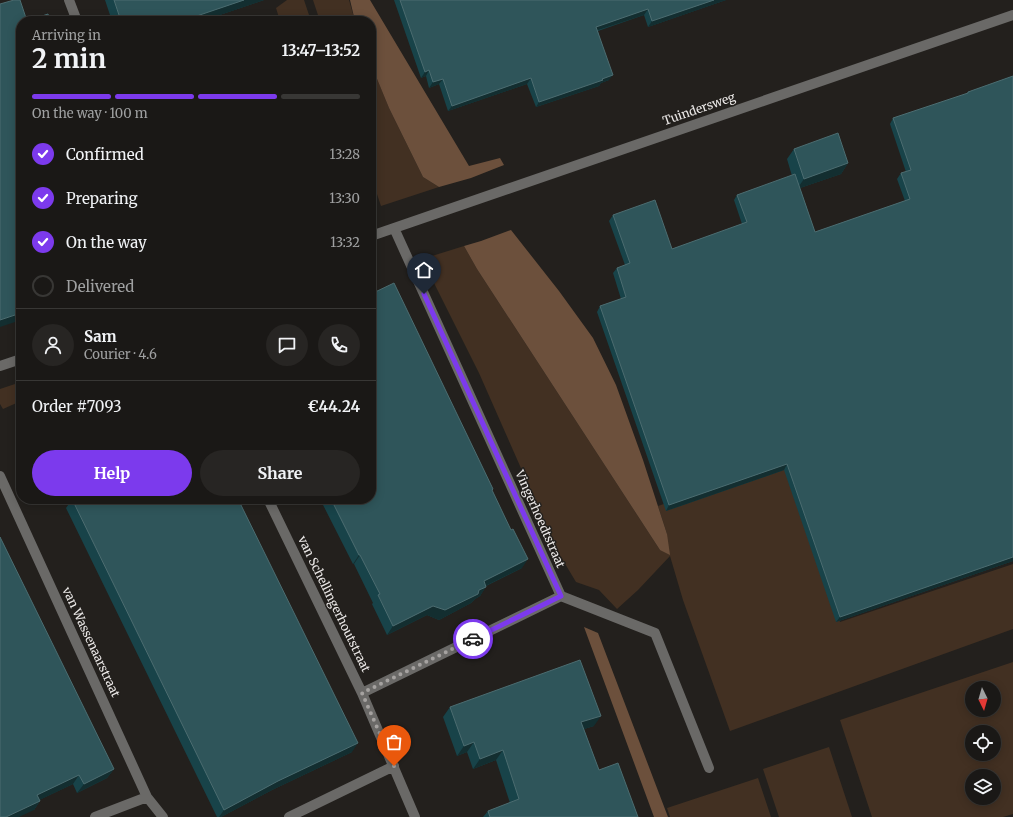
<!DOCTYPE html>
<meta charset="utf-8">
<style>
body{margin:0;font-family:Merriweather,serif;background:#272523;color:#f1f3f6;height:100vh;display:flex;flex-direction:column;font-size:15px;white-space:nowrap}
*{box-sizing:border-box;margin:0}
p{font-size:13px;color:#9fa0a1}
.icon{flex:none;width:22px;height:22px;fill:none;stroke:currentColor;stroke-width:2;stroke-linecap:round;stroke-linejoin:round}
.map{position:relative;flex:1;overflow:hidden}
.panel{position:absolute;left:16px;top:16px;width:360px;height:488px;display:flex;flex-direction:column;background:#1a1816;border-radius:16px;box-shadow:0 2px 10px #0003,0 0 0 1px #383735}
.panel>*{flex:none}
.needle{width:26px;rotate:175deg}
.buttons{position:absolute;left:965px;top:681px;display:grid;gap:8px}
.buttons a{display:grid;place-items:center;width:36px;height:36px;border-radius:50%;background:#1a1816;box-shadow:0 2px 10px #0003,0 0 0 1px #383735;font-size:20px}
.pin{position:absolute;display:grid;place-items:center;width:34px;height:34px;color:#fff;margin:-41px -17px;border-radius:50% 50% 50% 0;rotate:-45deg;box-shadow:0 0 4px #0007}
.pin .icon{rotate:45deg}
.courier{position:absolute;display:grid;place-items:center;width:40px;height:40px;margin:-20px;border:3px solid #7c3aed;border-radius:50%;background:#fff;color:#222;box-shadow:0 1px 5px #0007}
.headline em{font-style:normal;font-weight:700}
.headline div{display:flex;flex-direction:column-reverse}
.headline{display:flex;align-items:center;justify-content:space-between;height:68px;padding:0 16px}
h1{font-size:26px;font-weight:700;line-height:30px}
.bar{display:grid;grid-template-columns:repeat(4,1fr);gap:6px 4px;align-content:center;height:48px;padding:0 16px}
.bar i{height:5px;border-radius:3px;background:#383735}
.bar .on{background:#7c3aed}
.bar p{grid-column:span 4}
.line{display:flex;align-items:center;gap:10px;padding:0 16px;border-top:1px solid #383735}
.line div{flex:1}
.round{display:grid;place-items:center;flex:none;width:42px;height:42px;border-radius:21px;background:#272523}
ol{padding:0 16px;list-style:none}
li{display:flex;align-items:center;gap:12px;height:44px}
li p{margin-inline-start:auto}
li .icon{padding:4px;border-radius:50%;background:#7c3aed;color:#fff;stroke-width:4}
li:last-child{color:#9fa0a1}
li i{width:22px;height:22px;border:2px solid #383735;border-radius:50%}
.cta{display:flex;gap:8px;margin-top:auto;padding:8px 16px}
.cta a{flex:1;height:46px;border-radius:24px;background:#7c3aed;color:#fff;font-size:16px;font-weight:700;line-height:46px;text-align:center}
.cta a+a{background:#272523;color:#f1f3f6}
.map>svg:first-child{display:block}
.green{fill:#423022;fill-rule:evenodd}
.water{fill:#6c503c}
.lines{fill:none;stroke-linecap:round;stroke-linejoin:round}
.minor{stroke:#6a6967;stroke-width:10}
.wall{fill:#184349}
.shaded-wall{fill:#132e30}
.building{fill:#2f555a;stroke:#4c6c70}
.done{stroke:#a5a2a0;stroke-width:4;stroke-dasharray:0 7.2}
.route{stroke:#7c3aed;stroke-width:5}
.labels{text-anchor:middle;stroke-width:3;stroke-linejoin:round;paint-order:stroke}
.street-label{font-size:12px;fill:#ebe8e7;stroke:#23201d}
</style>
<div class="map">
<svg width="1013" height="817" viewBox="0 0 1013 817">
<rect width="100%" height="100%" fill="#23201d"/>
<path class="green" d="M287,0H304L311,21H280L276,8Z
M313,0H349L355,21H320Z
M371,64L389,108L423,177L439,187L381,206L371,176Z
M464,246L477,269L660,550L667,534L658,506L788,462L840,622L1013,564V629L730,731L683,600L670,556L638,590L617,609L599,590L576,582L558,552L479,373L421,257L432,256Z
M21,382V401L3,409L0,404V389Z
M1013,662V814L1003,817H872L840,720ZM972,688H994V710H972ZM972,732H994V754H972ZM972,776H994V798H972Z
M829,747L852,817H779L763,769Z
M758,778L771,817H670L667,808Z"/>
<path class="water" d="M350,0H370L469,166L500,158L504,165L471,178L439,187L423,177L389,108L375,74L371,64V21H355Z
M511,230L559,291L593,338L616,385L643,460L667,534L670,555L660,550L477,269L464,246L481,241Z
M584,627L598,633L668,817H654Z"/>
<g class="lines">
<path class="minor" d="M69,0L77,21
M394,228L561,596L655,633L709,768
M371,236L1013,15
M0,366L21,359
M0,476L147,797L163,817
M268,499L362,693L415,817
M362,693L561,596
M95,817L147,797
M289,817L394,766"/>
</g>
<path class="wall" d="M105,0H264L202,21H112Z
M394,0H726L648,27L644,15L598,31L609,80L601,83L599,86L536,107L527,84L448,111L439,84L429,88L426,76L421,78Z
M1013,76V561L836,622L784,470L666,511L597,312L600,306L621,299L613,273L617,268L625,265L609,221L613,215L672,249L742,224L734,200L737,195L792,176L787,159L794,149L848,163L841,174L800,188L815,232L905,201L897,179L901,173L906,172L890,124L893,118L966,94L968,92Z
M492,491L522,568L486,586L480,596L475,599L471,603L439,620L427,615L387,635L372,604L373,603L354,564H353L320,499H371Z
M70,499H238L352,752L272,790L221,817H217L66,508L71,501Z
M0,537L114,769L107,778L77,793L73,784L39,800L40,801L34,810Z
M450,707L594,726L584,729L599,770L638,817H483L488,811L510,803L496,760L473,769L467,752L457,756L443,717Z"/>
<path class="shaded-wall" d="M244,0H264L202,21H182Z
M714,0H726L648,27L652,21Z
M648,9L644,15L592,32L596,27Z
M429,70L426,76L421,78L425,72Z
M613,75L609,80L601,83L599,86L536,107L539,102Z
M531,78L527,84L448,111L452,106Z
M443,79L439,84L429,88L433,82Z
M848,163L841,174L797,189L804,179Z
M21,313V320L0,327V320Z
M787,464L784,470L666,511L669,505Z
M359,555H360L354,564H353Z
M1013,557V561L836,622L840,617Z
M528,559L522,568L477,590L484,581Z
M486,587L480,596L475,599L471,603L439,620L427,615L387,635L393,626L433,606L479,590Z
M601,716L594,726L574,732L581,722Z
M474,742L467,752L457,756L464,746Z
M358,743L352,752L272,790L221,817H219L224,810L278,781Z
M503,750L496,760L473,769L480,759Z
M114,769L107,778L77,793L84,784Z
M79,775L73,784L31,804L37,795Z
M40,801L34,810L19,817H6Z"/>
<path class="building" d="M14,0H20L27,21L48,14L50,21H21V313L0,320V4Z
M114,0H244L182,21H121Z
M400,0H714L652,21L648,9L596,27L613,75L602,79L603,80L539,102L531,78L452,106L443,79L433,82L429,70L425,72Z
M1013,76V557L840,617L787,464L669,505L600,306L626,297L617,268L630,263L613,215L655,200L672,249L747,222L737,195L795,174L815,232L910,199L901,173L911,170L893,118L968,93V92Z
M838,133L848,163L804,179L794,149Z
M394,283L493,489L492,490L511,530L513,529L528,559L484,581L486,587L479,590L478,594L445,610L433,606L393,626L378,595L380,594L360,555H359L331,499H371V294Z
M72,499H238L358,743L278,781L224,810Z
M0,537L114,769L84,784L79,775L37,795L40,801L6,817H0Z
M580,660L601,716L581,722L599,770L618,763L638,817H490L488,811L519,799L503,750L480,759L474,742L464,746L450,707Z"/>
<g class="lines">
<path class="done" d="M394,766L362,693L473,639"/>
<path class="route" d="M424,294L561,596L473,639"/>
</g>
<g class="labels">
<g class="street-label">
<text transform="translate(699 109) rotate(-19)" y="4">Tuindersweg</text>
<text transform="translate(540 519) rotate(66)" y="4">Vingerhoedtstraat</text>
<text transform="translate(334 604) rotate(64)" y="4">van Schellingerhoutstraat</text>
<text transform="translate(91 642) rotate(65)" y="4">van Wassenaarstraat</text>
</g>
</g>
</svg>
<div class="buttons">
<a><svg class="needle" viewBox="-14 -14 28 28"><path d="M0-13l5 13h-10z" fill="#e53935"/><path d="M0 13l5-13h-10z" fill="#9fa0a1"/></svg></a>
<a><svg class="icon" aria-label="locate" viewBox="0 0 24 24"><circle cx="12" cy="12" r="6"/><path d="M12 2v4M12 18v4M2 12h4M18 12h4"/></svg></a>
<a><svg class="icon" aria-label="layers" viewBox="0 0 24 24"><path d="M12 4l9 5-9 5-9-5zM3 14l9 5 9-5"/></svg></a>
</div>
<div class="pin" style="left:394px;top:766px;background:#ea580c"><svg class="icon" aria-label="bag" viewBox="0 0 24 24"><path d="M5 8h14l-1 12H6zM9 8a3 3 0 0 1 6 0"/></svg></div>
<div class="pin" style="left:424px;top:294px;background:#1f2937"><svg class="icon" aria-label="home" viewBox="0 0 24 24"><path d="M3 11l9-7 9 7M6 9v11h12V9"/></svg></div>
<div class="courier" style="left:473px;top:639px"><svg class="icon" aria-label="car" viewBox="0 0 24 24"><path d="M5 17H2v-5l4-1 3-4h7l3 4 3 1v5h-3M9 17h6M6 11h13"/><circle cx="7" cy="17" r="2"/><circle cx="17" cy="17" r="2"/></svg></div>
<section class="panel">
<div class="headline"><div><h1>2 min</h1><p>Arriving in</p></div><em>13:47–13:52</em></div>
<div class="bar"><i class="on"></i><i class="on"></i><i class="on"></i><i></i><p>On the way · 100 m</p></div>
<ol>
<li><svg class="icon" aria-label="check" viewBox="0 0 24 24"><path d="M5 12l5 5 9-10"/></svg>Confirmed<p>13:28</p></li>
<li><svg class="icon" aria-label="check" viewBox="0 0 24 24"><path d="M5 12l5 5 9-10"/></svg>Preparing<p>13:30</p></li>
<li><svg class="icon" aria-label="check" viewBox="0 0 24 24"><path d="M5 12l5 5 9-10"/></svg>On the way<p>13:32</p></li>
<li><i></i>Delivered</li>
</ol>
<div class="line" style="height:72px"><a class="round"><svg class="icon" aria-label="person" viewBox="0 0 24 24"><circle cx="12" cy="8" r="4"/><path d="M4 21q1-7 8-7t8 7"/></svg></a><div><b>Sam</b><p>Courier · 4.6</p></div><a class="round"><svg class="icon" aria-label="chat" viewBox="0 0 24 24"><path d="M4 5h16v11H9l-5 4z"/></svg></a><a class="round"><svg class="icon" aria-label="phone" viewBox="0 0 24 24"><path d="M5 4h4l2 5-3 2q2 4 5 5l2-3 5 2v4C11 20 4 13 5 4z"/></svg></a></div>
<div class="line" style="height:52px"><div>Order #7093</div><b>€44.24</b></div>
<div class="cta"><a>Help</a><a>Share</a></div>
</section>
</div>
